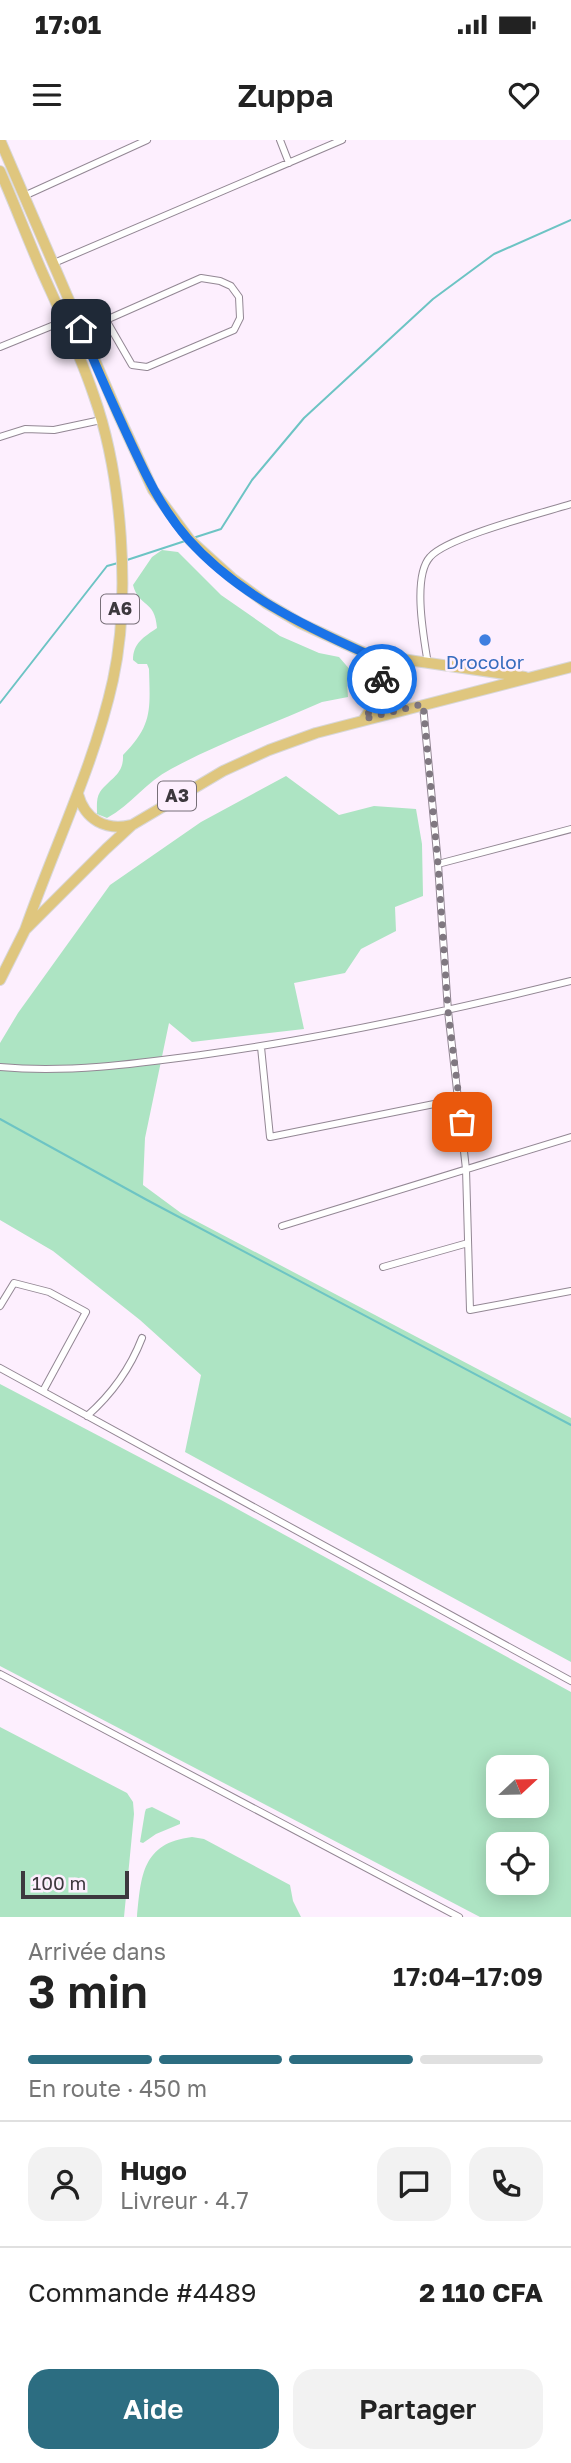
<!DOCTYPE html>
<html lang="fr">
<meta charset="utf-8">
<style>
body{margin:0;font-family:"Golos Text",sans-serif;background:#f2f2f2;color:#222;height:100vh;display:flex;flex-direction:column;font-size:26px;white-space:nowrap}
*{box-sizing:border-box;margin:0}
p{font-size:23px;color:#767676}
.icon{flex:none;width:38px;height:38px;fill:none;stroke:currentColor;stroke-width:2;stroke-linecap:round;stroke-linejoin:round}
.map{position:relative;height:1777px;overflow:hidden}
.drawer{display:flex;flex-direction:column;background:#fff;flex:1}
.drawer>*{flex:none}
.needle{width:46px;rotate:68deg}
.fabs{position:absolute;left:486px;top:1615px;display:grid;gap:14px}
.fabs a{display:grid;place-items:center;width:63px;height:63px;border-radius:14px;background:#fff;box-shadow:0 4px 18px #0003;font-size:35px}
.scale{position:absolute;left:21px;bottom:18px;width:108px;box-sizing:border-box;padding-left:7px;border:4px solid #3d383e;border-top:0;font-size:19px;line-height:24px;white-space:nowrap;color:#3d383e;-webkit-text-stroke:5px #fdeffe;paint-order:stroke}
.pin{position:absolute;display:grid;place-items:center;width:60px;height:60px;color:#fff;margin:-30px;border-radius:14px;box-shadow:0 4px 10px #0006}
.courier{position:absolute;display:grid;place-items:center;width:70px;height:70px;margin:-35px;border:5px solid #1a73e8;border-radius:50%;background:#fff;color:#222;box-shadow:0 2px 9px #0007}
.headline em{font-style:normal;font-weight:600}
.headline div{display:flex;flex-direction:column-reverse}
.headline{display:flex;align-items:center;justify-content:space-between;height:119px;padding:0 28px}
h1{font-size:46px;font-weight:600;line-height:52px}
.bar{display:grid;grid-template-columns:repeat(4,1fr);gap:10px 7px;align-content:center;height:84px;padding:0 28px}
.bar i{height:9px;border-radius:5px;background:#e0e0e0}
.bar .on{background:#2c6d81}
.bar p{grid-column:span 4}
.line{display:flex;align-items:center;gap:18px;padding:0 28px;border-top:2px solid #e0e0e0}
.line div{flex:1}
.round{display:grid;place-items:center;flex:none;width:74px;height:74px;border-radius:21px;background:#f2f2f2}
.cta{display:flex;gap:14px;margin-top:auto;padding:14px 28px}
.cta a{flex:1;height:80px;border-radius:21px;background:#2c6d81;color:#fff;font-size:28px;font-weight:600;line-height:80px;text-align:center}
.cta a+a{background:#f2f2f2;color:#222}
.status{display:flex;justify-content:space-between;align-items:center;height:49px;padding:0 35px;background:#fff;direction:ltr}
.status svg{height:19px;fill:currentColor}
header{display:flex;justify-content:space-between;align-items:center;height:91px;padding:0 28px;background:#fff;font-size:32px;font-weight:600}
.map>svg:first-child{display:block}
.green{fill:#ade4c3;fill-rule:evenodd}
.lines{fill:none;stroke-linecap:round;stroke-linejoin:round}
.stream{stroke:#6dc4c4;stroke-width:2}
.minor-casing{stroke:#938794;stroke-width:8}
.trunk-casing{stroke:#d8d7d8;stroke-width:12}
.minor{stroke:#fff;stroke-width:6}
.trunk{stroke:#dfc67e;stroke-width:10}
.done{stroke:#807881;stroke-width:7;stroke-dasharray:0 12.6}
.route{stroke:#1a73e8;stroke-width:9}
.shop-dot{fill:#3f7fe0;stroke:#fdeffe;stroke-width:2.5}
.labels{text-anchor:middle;stroke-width:5;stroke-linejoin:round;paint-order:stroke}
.shield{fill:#fdeffe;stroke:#776f78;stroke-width:2}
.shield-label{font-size:18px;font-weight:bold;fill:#3d383e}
.shop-label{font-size:19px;fill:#366cbe;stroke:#fdeffe}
</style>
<div class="status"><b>17:01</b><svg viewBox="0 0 49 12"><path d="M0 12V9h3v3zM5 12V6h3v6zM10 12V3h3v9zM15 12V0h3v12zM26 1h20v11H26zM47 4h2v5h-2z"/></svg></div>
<header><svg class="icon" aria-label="menu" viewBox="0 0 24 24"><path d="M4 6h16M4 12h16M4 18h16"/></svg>Zuppa<svg class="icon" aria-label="heart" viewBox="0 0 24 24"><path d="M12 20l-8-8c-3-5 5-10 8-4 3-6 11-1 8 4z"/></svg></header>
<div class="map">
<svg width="571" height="1777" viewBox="0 0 571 1777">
<rect width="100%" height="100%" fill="#fdeffe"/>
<path class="green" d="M162,410L178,412L221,455L280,496L319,513L339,517L352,532L347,542L348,557L322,562C272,584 219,603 171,629C146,642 131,665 107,678L97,674C97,667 96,658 100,652C110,638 124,635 123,615C153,585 150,569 149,529L147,524H138L133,520C133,503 144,497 157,488C155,459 139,468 133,445L152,417Z
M286,636L339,675L374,666L416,669L422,704L423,756L395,767L396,791L361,809L345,833L294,843L304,889L192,902L169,883L145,998L143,1045L181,1073L571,1278V1522L185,1312L201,1235L140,1180L53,1111L0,1080V903L18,873L110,745L201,682Z
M0,1244L221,1360L571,1552V1777H480L0,1526ZM499,1628H537V1666H499ZM499,1704H537V1743H499Z
M0,1587L127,1653L133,1662L134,1674L124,1777H0Z
M152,1667L180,1681V1684L156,1694L143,1703L140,1702L145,1672L146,1669Z
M192,1697L204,1699L290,1745L293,1761L301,1777H137C141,1736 142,1703 192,1697Z"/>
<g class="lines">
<path class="stream" d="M193,398L221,389L252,340L304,278L433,159L494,114L571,80
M127,420L185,401
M0,563L107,426L118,423
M0,979L147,1060L571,1285"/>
<g class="minor-casing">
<path id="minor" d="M280,0L289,23
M24,56L147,0
M54,123L342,0
M81,189L106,180L132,225L147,227L234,190L240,178L239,157L231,146L220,141L201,138L106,180
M0,207L64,181
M0,297L25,289L54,290L101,280
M428,524C424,499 412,437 430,417C447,397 542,373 571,364
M423,565L438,724
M571,689L438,724L448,871L466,1029L470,1170L571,1151
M261,907L270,997L459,959
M0,927C68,933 134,924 201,915C326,898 449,871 571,841
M282,1086L571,997
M383,1127L468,1103
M0,1166L14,1143L49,1152L86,1172L43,1251
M0,1228L571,1541
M87,1276C112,1254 130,1229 142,1198
M0,1534L459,1777"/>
</g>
<g class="trunk-casing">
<path id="trunk" d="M0,0L118,274L153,350L190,400L232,438L266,463L300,483L367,514L525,537
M0,31C15,65 28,100 43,134C61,174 80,214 94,256C122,335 131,457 113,540C94,626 54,707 25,790
M364,579C380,556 393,537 368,515
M78,654C85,680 106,691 131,685
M0,840L25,790L106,709L132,685L223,631L269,610L316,593L571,527"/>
</g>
<use href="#minor" class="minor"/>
<use href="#trunk" class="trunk"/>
</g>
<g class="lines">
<path class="done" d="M382,539L379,559L364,579L423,564L438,724L448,871L462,982"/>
<path class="route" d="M81,189C94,223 109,255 124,288C142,327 159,366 188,399C236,453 302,485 367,514L375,521L382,539"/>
</g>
<circle class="shop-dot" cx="485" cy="500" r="7"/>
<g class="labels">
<g class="shield">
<rect x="101" y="454.5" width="38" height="29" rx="5"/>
<rect x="158" y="641.5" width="38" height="29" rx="5"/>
</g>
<g class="shield-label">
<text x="120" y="475">A6</text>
<text x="177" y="662">A3</text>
</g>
<g class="shop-label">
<text x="485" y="529">Drocolor</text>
</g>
</g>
</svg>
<div class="fabs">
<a><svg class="needle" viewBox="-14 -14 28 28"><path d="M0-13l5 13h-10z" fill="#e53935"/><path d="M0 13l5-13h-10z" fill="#767676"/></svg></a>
<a><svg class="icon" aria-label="locate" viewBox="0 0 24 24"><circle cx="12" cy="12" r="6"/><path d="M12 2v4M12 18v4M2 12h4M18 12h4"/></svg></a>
</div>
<div class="scale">100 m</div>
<div class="pin" style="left:462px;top:982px;background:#ea580c"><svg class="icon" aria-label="bag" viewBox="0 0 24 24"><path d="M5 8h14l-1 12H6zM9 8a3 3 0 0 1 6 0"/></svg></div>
<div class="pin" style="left:81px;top:189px;background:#1f2937"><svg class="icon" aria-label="home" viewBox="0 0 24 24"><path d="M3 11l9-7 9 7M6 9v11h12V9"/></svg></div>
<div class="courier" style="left:382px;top:539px"><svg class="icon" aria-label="bike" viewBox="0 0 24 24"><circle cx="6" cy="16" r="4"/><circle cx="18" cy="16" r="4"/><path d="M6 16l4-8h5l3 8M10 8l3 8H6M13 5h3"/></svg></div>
</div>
<section class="drawer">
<div class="headline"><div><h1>3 min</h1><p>Arrivée dans</p></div><em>17:04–17:09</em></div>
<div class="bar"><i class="on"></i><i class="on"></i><i class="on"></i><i></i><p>En route · 450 m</p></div>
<div class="line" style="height:126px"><a class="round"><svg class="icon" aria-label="person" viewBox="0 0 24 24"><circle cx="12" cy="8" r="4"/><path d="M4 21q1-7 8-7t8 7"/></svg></a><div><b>Hugo</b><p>Livreur · 4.7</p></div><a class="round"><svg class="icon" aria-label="chat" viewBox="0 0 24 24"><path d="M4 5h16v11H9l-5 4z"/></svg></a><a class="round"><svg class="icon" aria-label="phone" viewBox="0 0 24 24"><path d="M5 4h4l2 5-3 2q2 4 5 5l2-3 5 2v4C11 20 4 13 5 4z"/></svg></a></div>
<div class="line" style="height:91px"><div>Commande #4489</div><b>2 110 CFA</b></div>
<div class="cta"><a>Aide</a><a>Partager</a></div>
</section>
